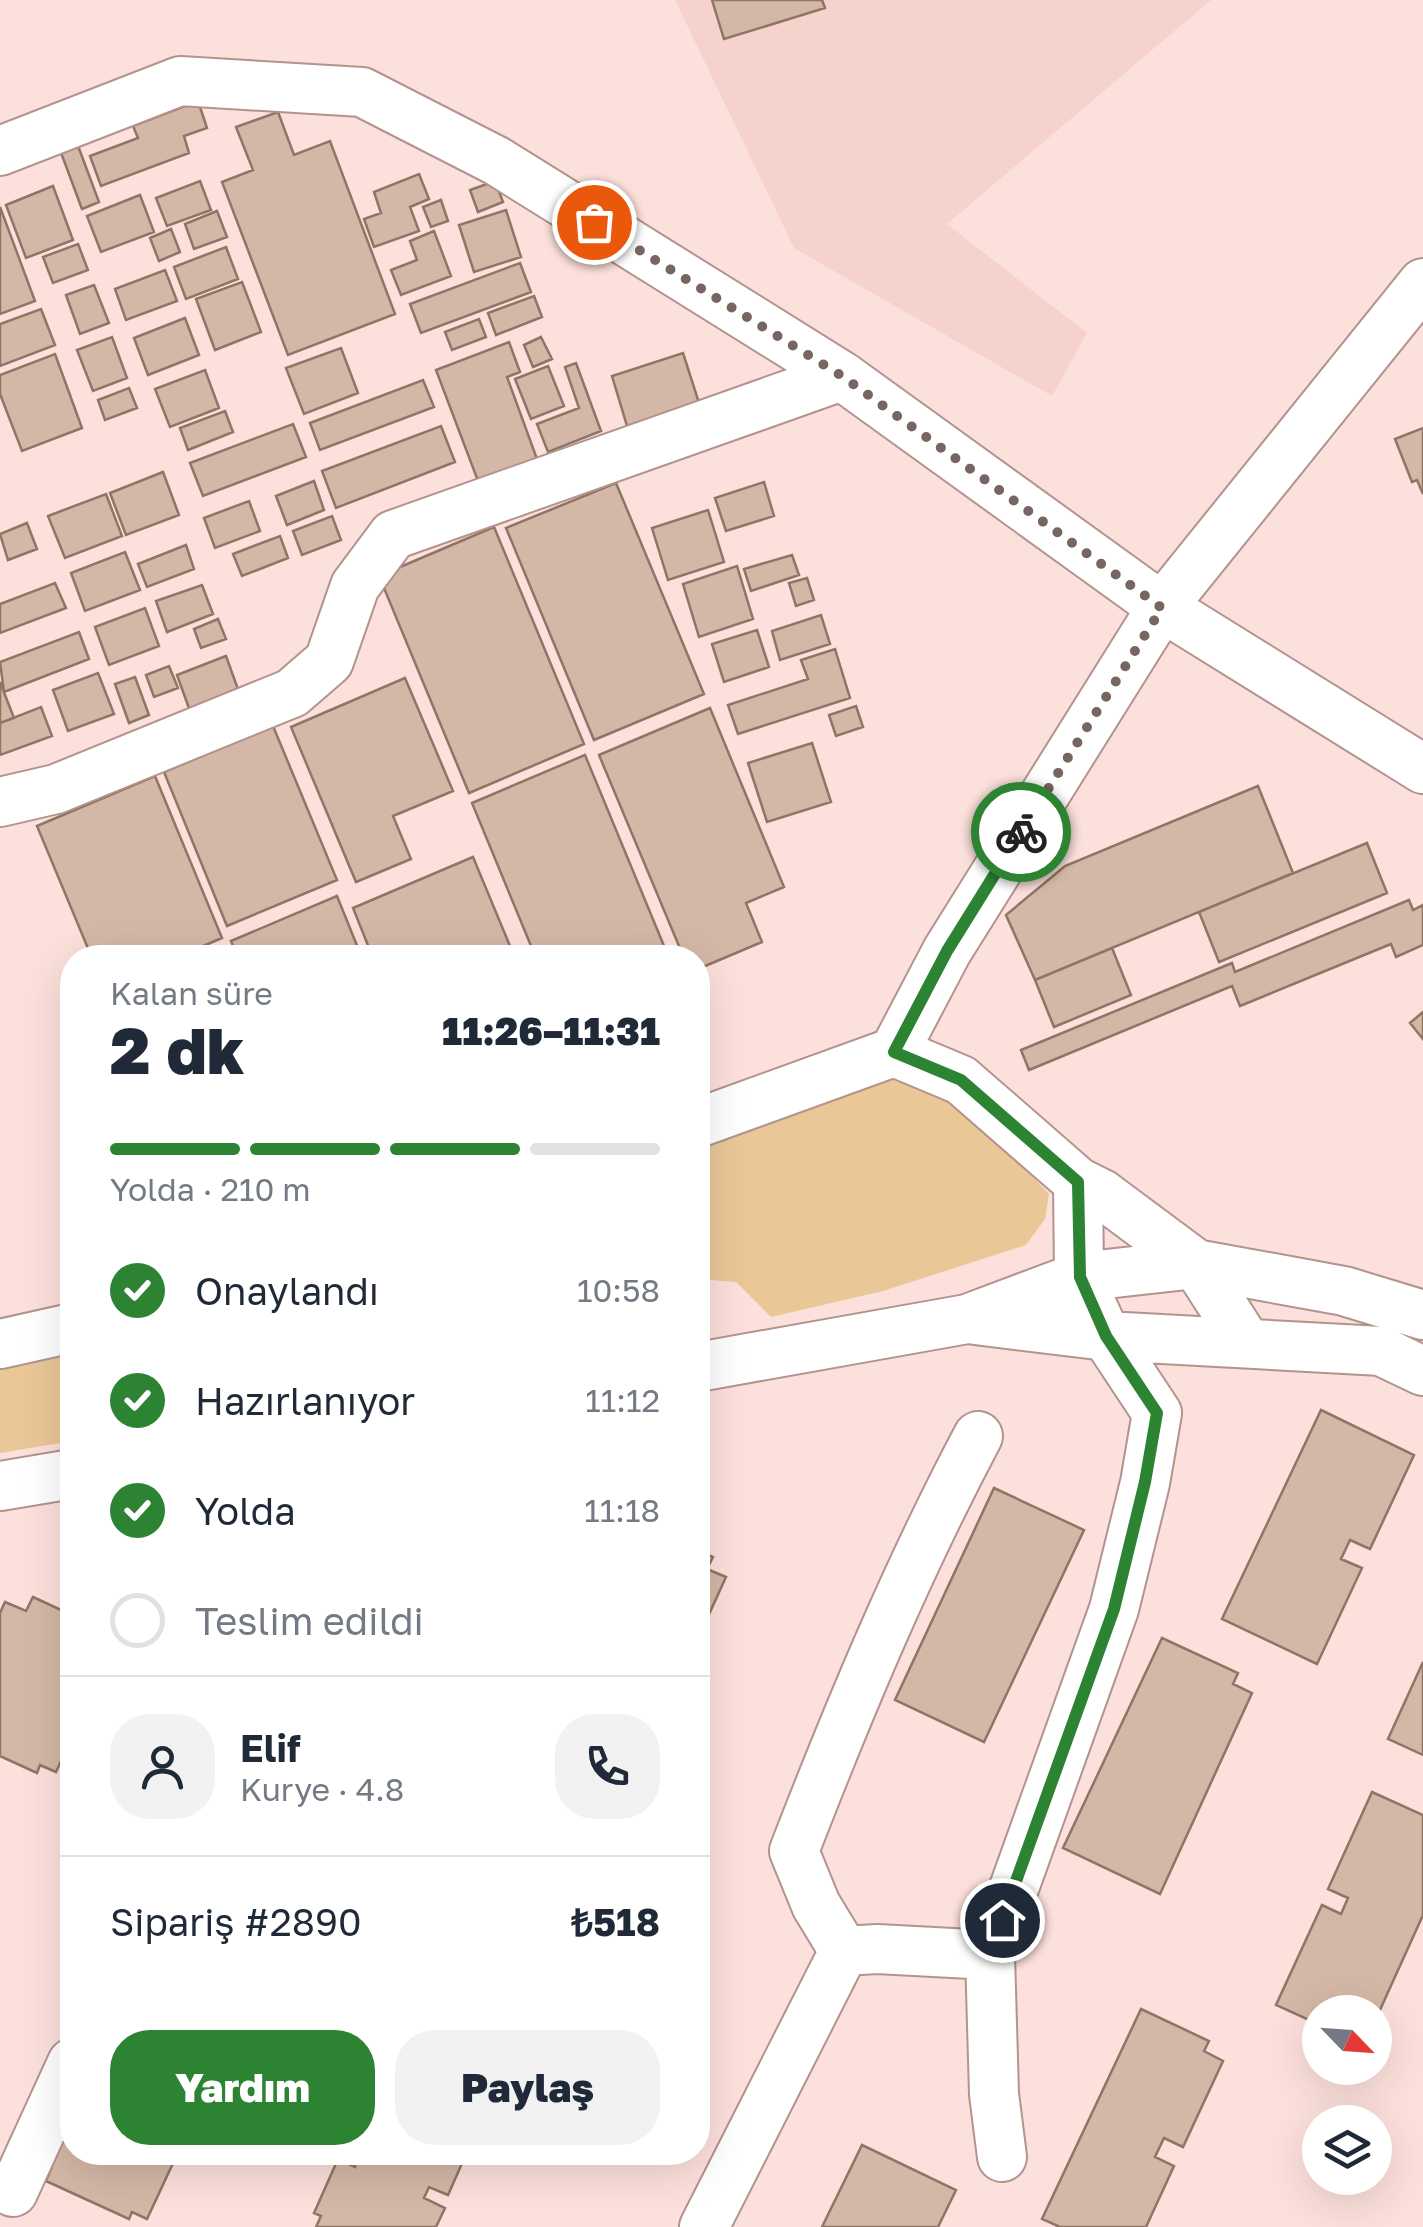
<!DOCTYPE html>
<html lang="tr">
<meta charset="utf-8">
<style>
body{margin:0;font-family:"Golos Text",sans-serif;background:#f2f2f3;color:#1f2937;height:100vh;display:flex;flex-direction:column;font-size:38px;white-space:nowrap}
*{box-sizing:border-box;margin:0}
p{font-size:32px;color:#747a83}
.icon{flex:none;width:55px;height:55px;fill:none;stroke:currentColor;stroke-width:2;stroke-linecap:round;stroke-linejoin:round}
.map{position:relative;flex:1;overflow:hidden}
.side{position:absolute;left:60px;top:945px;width:650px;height:1220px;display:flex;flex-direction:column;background:#fff;border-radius:40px;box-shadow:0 10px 40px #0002}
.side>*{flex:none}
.needle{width:65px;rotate:115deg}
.controls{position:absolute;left:1302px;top:1995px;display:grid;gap:20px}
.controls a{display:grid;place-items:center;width:90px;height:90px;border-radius:50%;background:#fff;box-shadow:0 10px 40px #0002;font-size:50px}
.pin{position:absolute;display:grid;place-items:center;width:85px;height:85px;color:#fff;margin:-42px;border:5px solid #fff;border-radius:50%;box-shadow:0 2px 10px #0007}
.courier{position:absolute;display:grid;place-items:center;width:100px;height:100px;margin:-50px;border:8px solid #2c8332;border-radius:50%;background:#fff;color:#222;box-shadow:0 2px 12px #0007}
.summary em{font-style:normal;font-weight:800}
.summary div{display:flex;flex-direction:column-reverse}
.summary{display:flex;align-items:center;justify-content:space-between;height:170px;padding:0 50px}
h1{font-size:65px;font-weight:800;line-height:75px}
.bar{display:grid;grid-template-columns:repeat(4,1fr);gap:15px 10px;align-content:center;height:120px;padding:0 50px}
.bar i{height:12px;border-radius:8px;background:#e0e1e3}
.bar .selected{background:#2c8332}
.bar p{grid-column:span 4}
.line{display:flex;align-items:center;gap:25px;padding:0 50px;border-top:2px solid #e0e1e3}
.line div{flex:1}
.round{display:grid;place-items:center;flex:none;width:105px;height:105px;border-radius:40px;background:#f2f2f3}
ol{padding:0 50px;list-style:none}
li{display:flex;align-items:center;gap:30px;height:110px}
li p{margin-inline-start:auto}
li .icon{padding:10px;border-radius:50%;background:#2c8332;color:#fff;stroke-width:4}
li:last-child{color:#747a83}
li i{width:55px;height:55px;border:5px solid #e0e1e3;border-radius:50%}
.cta{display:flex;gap:20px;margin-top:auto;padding:20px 50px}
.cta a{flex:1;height:115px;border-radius:40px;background:#2c8332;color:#fff;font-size:40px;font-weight:800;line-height:115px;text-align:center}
.cta a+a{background:#f2f2f3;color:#1f2937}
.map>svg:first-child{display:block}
.built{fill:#f6d2cc}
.green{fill:#eac797}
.building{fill:#d4b8a7;stroke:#8f7565;stroke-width:2.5}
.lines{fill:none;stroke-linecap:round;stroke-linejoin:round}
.minor-casing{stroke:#b3938d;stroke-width:52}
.minor{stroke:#fff;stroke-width:48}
.done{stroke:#776561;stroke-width:10;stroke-dasharray:0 18}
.route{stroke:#2c8332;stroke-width:12}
</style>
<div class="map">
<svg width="1423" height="2227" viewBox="0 0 1423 2227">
<rect width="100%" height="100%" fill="#fce0db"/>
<path class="built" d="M675,0H1211L947,224L1087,333L1052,396L794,248Z"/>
<path class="green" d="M885,1073L949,1089L1049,1194L1045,1219L1026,1245L883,1291L771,1317L736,1282L698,1279V1137Z
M72,1356V1441L0,1453V1366Z"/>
<path class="building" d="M712,0H822L825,8L724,39Z
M198,101L207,128L184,136L189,153L101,186L90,156L138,138L133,126Z
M278,112L294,155L330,141L395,314L288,355L222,182L253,170L236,127Z
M74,135L99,202L82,209L57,142Z
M419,174L429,199L410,207L419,231L374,247L364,219L381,213L374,192Z
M200,181L211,210L167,226L156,198Z
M495,181L503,202L478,212L470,190Z
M53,186L73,240L26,258L6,205Z
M140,195L154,232L101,252L87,216Z
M441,200L448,221L431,227L423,207Z
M0,207L35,301L0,314Z
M506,210L521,257L474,272L459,225Z
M217,211L227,237L194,249L185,224Z
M171,229L180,252L159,261L150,238Z
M434,231L451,276L401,295L391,270L417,260L410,241Z
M78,244L88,270L53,283L43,257Z
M226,247L238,279L186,299L174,267Z
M520,263L531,292L421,333L410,304Z
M165,270L177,301L126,320L115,289Z
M242,282L261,332L215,350L196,299Z
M94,285L109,323L80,334L66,295Z
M534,296L542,317L496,335L488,313Z
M41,309L55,345L0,366V324Z
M185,318L199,355L148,375L134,338Z
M479,319L486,337L452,350L445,332Z
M112,337L127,378L93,391L77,350Z
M541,337L552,359L533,367L524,345Z
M509,342L520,372L507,377L537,459L478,481L436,370Z
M341,348L358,393L304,414L286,368Z
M683,353L699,403L627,426L612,376Z
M55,354L82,428L22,451L0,394V375Z
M576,363L601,431L548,452L537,424L579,408L565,367Z
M548,366L564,406L531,419L515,379Z
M205,370L219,408L170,427L155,389Z
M423,380L434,407L320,450L310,423Z
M129,388L137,408L105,420L98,400Z
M225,411L233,432L188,450L180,428Z
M293,424L306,457L203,496L190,463Z
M441,426L455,462L336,508L322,471Z
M1423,428V494L1417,480L1412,482L1395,439Z
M163,472L179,515L126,535L110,493Z
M314,481L324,510L287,525L276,496Z
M764,482L774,516L726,531L715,498Z
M616,483L704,694L594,740L506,528Z
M106,494L122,536L65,558L48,516Z
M249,501L260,531L215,548L204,518Z
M708,510L724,562L668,580L652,528Z
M332,516L341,540L302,555L293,531Z
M27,523L37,549L8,560L0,534Z
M494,527L584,744L469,793L379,576Z
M280,536L288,558L242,576L233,554Z
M186,545L194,569L147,587L138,564Z
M125,552L140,590L85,611L71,573Z
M792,555L799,575L751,591L744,569Z
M737,566L753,619L699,637L683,584Z
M807,578L814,600L796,606L789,583Z
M55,583L66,608L0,633V604Z
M202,585L213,614L167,632L156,601Z
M145,608L159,646L109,665L95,627Z
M821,615L830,644L780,660L772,631Z
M218,619L226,639L201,648L194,629Z
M757,630L769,667L724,682L712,644Z
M79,632L89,659L4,692L0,662Z
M835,649L850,698L738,734L728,705L808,679L801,660Z
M226,656L239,692L190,711L177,675Z
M169,666L178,688L154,697L146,675Z
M98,673L114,714L68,731L53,690Z
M135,677L149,715L129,723L115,684Z
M405,678L453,791L393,816L411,859L356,882L291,727Z
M0,682L14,718L0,723Z
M856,706L863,727L836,736L829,715Z
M41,707L52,736L0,755V723Z
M710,708L784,887L746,903L762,942L698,969V958H684L599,755Z
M273,726L337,880L227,926L164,772Z
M812,743L831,802L767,822L748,763Z
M585,755L669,958H536L472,803Z
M155,776L222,938L175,958H92L37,826Z
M1258,786L1293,873L1035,980L1006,915L1065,866Z
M1367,843L1387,893L1219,962L1199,912Z
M473,857L515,958H373L353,908Z
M337,896L362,958H238L231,941Z
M1409,900L1413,910L1423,905V945L1396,957L1391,944L1240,1006L1232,986L1029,1070L1021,1050L1232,963L1235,972Z
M1112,948L1131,995L1054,1027L1035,980Z
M1423,1012V1039L1410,1023Z
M1321,1410L1414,1455L1370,1549L1350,1540L1341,1559L1362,1568L1317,1664L1222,1619Z
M994,1488L1084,1530L984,1742L895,1700Z
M698,1550L713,1557L707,1569L726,1577L701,1632L698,1631Z
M33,1597L72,1615V1696L67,1694L62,1705L72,1710V1736L56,1772L40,1765L37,1773L0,1756V1613L5,1602L26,1611Z
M1162,1638L1238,1673L1233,1684L1252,1693L1160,1894L1063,1848Z
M1423,1662V1755L1388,1739Z
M1372,1792L1423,1815V1915L1375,2021V2012H1320V2025L1276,2005L1322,1905L1341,1914L1348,1898L1328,1889Z
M1141,2009L1209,2041L1204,2051L1223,2061L1183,2147L1164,2138L1155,2157L1174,2166L1146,2227H1060L1042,2219Z
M72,2114V2152H157L174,2161L147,2219L132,2212L129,2219L46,2181L51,2169L43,2166Z
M862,2145L956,2190L938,2227H822Z
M361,2152H467L448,2195L429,2187L424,2198L445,2208L436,2227H316L321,2216L314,2213L338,2159L355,2167Z"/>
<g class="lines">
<g class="minor-casing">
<path id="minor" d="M0,151L180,81L362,92L497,161L842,376L1162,607L1423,769
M0,802L56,789L292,693L329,661L355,586L393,535L842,376
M698,1123L894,1052
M975,1320L1106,1336L1381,1351L1423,1371
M1246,1342L1196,1264L1102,1194L1078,1182L961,1080L894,1052L947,951L1162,607L1423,283
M0,1344L72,1328
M698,1367L967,1319L1079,1277L1196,1264L1344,1291L1423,1315
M0,1486L72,1474
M844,1951L816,1905L794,1851C849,1709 907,1570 978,1436
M844,1951L877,1949L990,1955
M1002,2157L994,2094L990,1955L1114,1609L1145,1483L1157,1413L1106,1336L1079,1277L1078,1182
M13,2192L72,2063
M704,2227L844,1951"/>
</g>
<use href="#minor" class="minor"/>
</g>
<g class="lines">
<path class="done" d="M594,222L842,376L1162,608L1021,832"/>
<path class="route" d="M1002,1920L1114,1609L1145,1482L1157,1413L1106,1336L1080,1277L1078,1182L961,1080L894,1052L947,951L1021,832"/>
</g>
</svg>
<div class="controls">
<a><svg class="needle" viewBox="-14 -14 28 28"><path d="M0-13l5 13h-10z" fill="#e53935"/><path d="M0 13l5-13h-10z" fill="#747a83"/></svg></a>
<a><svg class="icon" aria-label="layers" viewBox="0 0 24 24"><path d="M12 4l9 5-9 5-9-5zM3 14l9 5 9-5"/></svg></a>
</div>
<div class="pin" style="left:594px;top:222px;background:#ea580c"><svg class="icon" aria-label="bag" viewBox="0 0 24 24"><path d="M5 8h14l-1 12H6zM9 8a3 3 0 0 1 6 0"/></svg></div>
<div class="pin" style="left:1002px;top:1920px;background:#1f2937"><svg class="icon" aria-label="home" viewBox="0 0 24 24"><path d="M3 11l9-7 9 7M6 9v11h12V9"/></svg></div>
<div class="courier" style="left:1021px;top:832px"><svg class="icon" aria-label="bike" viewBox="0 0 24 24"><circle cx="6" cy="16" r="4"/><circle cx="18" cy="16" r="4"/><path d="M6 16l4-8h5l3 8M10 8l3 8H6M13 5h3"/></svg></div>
<section class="side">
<div class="summary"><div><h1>2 dk</h1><p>Kalan süre</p></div><em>11:26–11:31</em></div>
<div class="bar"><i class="selected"></i><i class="selected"></i><i class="selected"></i><i></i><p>Yolda · 210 m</p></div>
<ol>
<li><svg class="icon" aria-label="check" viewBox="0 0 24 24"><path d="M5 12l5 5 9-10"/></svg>Onaylandı<p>10:58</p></li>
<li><svg class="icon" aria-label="check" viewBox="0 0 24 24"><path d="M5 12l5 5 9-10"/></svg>Hazırlanıyor<p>11:12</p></li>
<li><svg class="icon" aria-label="check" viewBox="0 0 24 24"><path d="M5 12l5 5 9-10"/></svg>Yolda<p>11:18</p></li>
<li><i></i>Teslim edildi</li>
</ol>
<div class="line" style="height:180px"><a class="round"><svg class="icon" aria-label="person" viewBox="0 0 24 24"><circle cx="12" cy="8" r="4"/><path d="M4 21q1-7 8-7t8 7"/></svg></a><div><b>Elif</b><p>Kurye · 4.8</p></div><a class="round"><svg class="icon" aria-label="phone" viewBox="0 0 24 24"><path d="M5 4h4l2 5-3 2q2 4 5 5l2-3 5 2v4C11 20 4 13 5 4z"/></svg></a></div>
<div class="line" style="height:130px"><div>Sipariş #2890</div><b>₺518</b></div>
<div class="cta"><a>Yardım</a><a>Paylaş</a></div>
</section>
</div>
